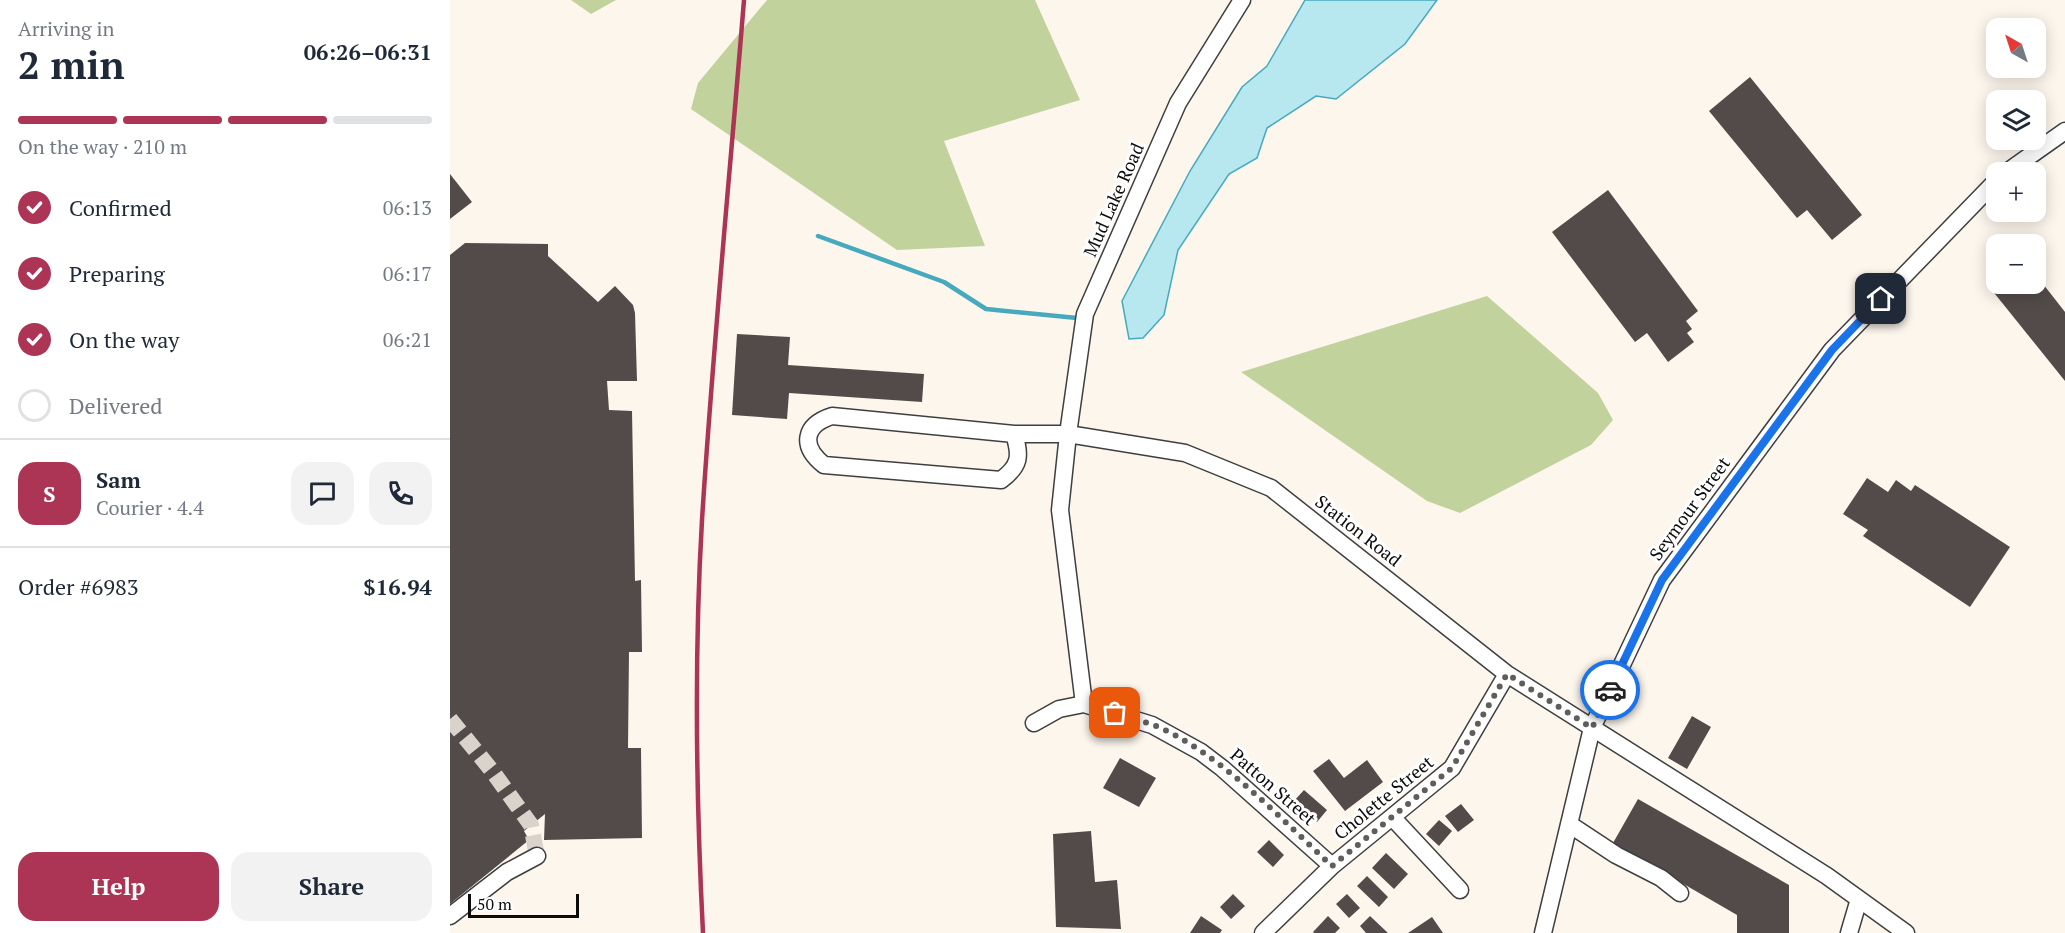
<!DOCTYPE html>
<meta charset="utf-8">
<style>
body{margin:0;font-family:"PT Serif",serif;background:#f2f2f3;color:#1f2937;height:100vh;display:flex;flex-direction:column;font-size:22px;white-space:nowrap}
*{box-sizing:border-box;margin:0}
p{font-size:20px;color:#747a83}
.icon{flex:none;width:33px;height:33px;fill:none;stroke:currentColor;stroke-width:2;stroke-linecap:round;stroke-linejoin:round}
.map{position:relative;flex:1;overflow:hidden}
.details{display:flex;flex-direction:column;background:#fff;width:450px}
.details>*{flex:none}
.needle{width:39px;rotate:321deg}
.controls{position:absolute;left:1536px;top:18px;display:grid;gap:12px}
.controls a{display:grid;place-items:center;width:60px;height:60px;border-radius:12px;background:#fff;box-shadow:0 3px 15px #0003;font-size:30px}
.scale{position:absolute;left:18px;bottom:15px;width:111px;box-sizing:border-box;padding-left:6px;border:3px solid #0c0c0c;border-top:0;font-size:16px;line-height:21px;white-space:nowrap;color:#0c0c0c;-webkit-text-stroke:4px #fff;paint-order:stroke}
.pin{position:absolute;display:grid;place-items:center;width:51px;height:51px;color:#fff;margin:-26px;border-radius:12px;box-shadow:0 3px 9px #0006}
.courier{position:absolute;display:grid;place-items:center;width:60px;height:60px;margin:-30px;border:4px solid #1a73e8;border-radius:50%;background:#fff;color:#222;box-shadow:0 2px 8px #0007}
.overview em{font-style:normal;font-weight:700}
.overview div{display:flex;flex-direction:column-reverse}
.overview{display:flex;align-items:center;justify-content:space-between;height:102px;padding:0 18px}
h1{font-size:39px;font-weight:700;line-height:45px}
.bar{display:grid;grid-template-columns:repeat(4,1fr);gap:9px 6px;align-content:center;height:72px;padding:0 18px}
.bar i{height:8px;border-radius:4px;background:#e0e1e3}
.bar .on{background:#ac3455}
.bar p{grid-column:span 4}
.line{display:flex;align-items:center;gap:15px;padding:0 18px;border-top:2px solid #e0e1e3}
.line div{flex:1}
.round{display:grid;place-items:center;flex:none;width:63px;height:63px;border-radius:18px;background:#f2f2f3}
ol{padding:0 18px;list-style:none}
li{display:flex;align-items:center;gap:18px;height:66px}
li p{margin-inline-start:auto}
li .icon{padding:6px;border-radius:50%;background:#ac3455;color:#fff;stroke-width:4}
li:last-child{color:#747a83}
li i{width:33px;height:33px;border:3px solid #e0e1e3;border-radius:50%}
.primary-button{display:flex;gap:12px;margin-top:auto;padding:12px 18px}
.primary-button a{flex:1;height:69px;border-radius:18px;background:#ac3455;color:#fff;font-size:24px;font-weight:700;line-height:69px;text-align:center}
.primary-button a+a{background:#f2f2f3;color:#1f2937}
main{display:flex;flex:1;min-height:0}
.map>svg:first-child{display:block}
.forest{fill:#c1d29c}
.water{fill:#b7e7ef;stroke:#46a9be;stroke-width:1.5}
.lines{fill:none;stroke-linecap:round;stroke-linejoin:round}
.stream{stroke:#46a9be;stroke-width:4.5}
.building{fill:#534b4a}
.minor-tunnel{stroke:#d9d3cb;stroke-width:16;stroke-dasharray:16 8;stroke-linecap:butt}
.minor-casing{stroke:#3f3f3f;stroke-width:19}
.minor{stroke:#fff;stroke-width:16}
.rail{stroke:#ac3455;stroke-width:4.5}
.done{stroke:#605e5b;stroke-width:6;stroke-dasharray:0 10.8}
.route{stroke:#1a73e8;stroke-width:8}
.labels{text-anchor:middle;stroke-width:6;stroke-linejoin:round;paint-order:stroke}
.street-label{font-size:18px;fill:#0c0c0c;stroke:#fff}
</style>
<main>
<section class="details">
<div class="overview"><div><h1>2 min</h1><p>Arriving in</p></div><em>06:26–06:31</em></div>
<div class="bar"><i class="on"></i><i class="on"></i><i class="on"></i><i></i><p>On the way · 210 m</p></div>
<ol>
<li><svg class="icon" aria-label="check" viewBox="0 0 24 24"><path d="M5 12l5 5 9-10"/></svg>Confirmed<p>06:13</p></li>
<li><svg class="icon" aria-label="check" viewBox="0 0 24 24"><path d="M5 12l5 5 9-10"/></svg>Preparing<p>06:17</p></li>
<li><svg class="icon" aria-label="check" viewBox="0 0 24 24"><path d="M5 12l5 5 9-10"/></svg>On the way<p>06:21</p></li>
<li><i></i>Delivered</li>
</ol>
<div class="line" style="height:108px"><b class="round" style="background:#ac3455;color:#fff">S</b><div><b>Sam</b><p>Courier · 4.4</p></div><a class="round"><svg class="icon" aria-label="chat" viewBox="0 0 24 24"><path d="M4 5h16v11H9l-5 4z"/></svg></a><a class="round"><svg class="icon" aria-label="phone" viewBox="0 0 24 24"><path d="M5 4h4l2 5-3 2q2 4 5 5l2-3 5 2v4C11 20 4 13 5 4z"/></svg></a></div>
<div class="line" style="height:78px"><div>Order #6983</div><b>$16.94</b></div>
<div class="primary-button"><a>Help</a><a>Share</a></div>
</section>
<div class="map">
<svg width="1615" height="933" viewBox="0 0 1615 933">
<rect width="100%" height="100%" fill="#fdf6ed"/>
<path class="forest" d="M121,0H166L141,14Z
M317,0H585L630,100L494,141L535,246L447,250L241,109L248,83Z
M1037,296L1148,393L1163,420L1141,445L1010,513L977,501L791,372Z"/>
<path class="water" d="M855,0H987L955,44L886,99L866,96L817,128L807,158L779,174L728,250L714,315L693,338L679,339L672,301L740,171L792,87L817,66Z"/>
<g class="lines">
<path class="stream" d="M368,236L494,282L536,309L627,318"/>
</g>
<path class="building" d="M1300,77L1412,215L1382,240L1357,210L1347,218L1259,111Z
M0,174L22,202L0,219Z
M1158,190L1248,311L1236,321L1242,329L1237,333L1244,342L1218,362L1197,333L1185,342L1102,232Z
M15,243L98,244V256L148,302L165,286L183,305L185,313L187,381H157L159,410L182,411L185,581L191,580L192,652H179L178,748H191L192,838L94,840L95,814L74,831L79,840L0,904V255Z
M1586,275L1615,312V381L1541,289L1548,284H1586Z
M287,334L340,337L338,365L474,374L472,402L339,393L337,419L282,415Z
M1417,478L1438,492L1446,480L1461,491L1465,485L1560,547L1520,607L1413,536L1418,530L1393,514Z
M1242,716L1261,727L1237,769L1218,758Z
M670,758L706,778L689,807L653,788Z
M879,759L894,778L917,760L933,782L895,811L863,771Z
M854,790L877,810L867,822L843,802Z
M1188,799L1339,885V933H1287V915L1163,843Z
M1011,804L1024,820L1008,832L995,816Z
M989,820L1002,831L989,846L976,834Z
M641,831L645,882L667,880L671,929L606,927L603,834Z
M819,840L834,855L823,867L807,852Z
M936,853L958,874L944,889L922,868Z
M917,876L938,897L929,907L907,886Z
M783,894L795,906L781,919L770,907Z
M897,894L910,908L899,918L886,904Z
M751,916L772,930L770,933H740Z
M878,916L890,928L885,933H864L863,932Z
M920,916L938,933H916L910,926Z
M982,917L993,933H958Z"/>
<g class="lines">
<path class="minor-tunnel" d="M0,719L43,772L81,825L87,856"/>
<g class="minor-casing">
<path id="minor" d="M1557,172L1615,131
M564,434C571,456 570,466 551,480L374,465C350,446 354,425 382,416L564,434H618L735,453L821,488L1057,674L1377,876L1456,933
M634,704L610,510L618,434L635,314L728,103L792,0
M584,723L609,709L634,704L702,725L751,752L772,768L882,866
M942,817L1010,890
M1119,824L1166,855L1211,878L1230,893
M0,916L57,872L87,856
M813,933L882,866L1002,768L1057,674
M1093,933L1142,728L1212,580L1382,350L1546,181
M1399,933L1409,899"/>
</g>
<use href="#minor" class="minor"/>
<path class="rail" d="M253,933C246,796 244,657 252,520C263,346 280,173 294,0"/>
</g>
<g class="lines">
<path class="done" d="M665,713C677,717 689,720 701,724C767,750 830,818 882,866L1002,768L1057,674L1142,728L1160,690"/>
<path class="route" d="M1160,690L1212,580L1382,350L1431,299"/>
</g>
<g class="labels">
<g class="street-label">
<text transform="translate(664 200) rotate(-66)" y="6">Mud Lake Road</text>
<text transform="translate(1240 509) rotate(-54)" y="6">Seymour Street</text>
<text transform="translate(908 531) rotate(38)" y="6">Station Road</text>
<text transform="translate(823 787) rotate(41)" y="6">Patton Street</text>
<text transform="translate(934 798) rotate(-39)" y="6">Cholette Street</text>
</g>
</g>
</svg>
<div class="controls">
<a><svg class="needle" viewBox="-14 -14 28 28"><path d="M0-13l5 13h-10z" fill="#e53935"/><path d="M0 13l5-13h-10z" fill="#747a83"/></svg></a>
<a><svg class="icon" aria-label="layers" viewBox="0 0 24 24"><path d="M12 4l9 5-9 5-9-5zM3 14l9 5 9-5"/></svg></a>
<a>+</a>
<a>−</a>
</div>
<div class="scale">50 m</div>
<div class="pin" style="left:665px;top:713px;background:#ea580c"><svg class="icon" aria-label="bag" viewBox="0 0 24 24"><path d="M5 8h14l-1 12H6zM9 8a3 3 0 0 1 6 0"/></svg></div>
<div class="pin" style="left:1431px;top:299px;background:#1f2937"><svg class="icon" aria-label="home" viewBox="0 0 24 24"><path d="M3 11l9-7 9 7M6 9v11h12V9"/></svg></div>
<div class="courier" style="left:1160px;top:690px"><svg class="icon" aria-label="car" viewBox="0 0 24 24"><path d="M5 17H2v-5l4-1 3-4h7l3 4 3 1v5h-3M9 17h6M6 11h13"/><circle cx="7" cy="17" r="2"/><circle cx="17" cy="17" r="2"/></svg></div>
</div>
</main>
